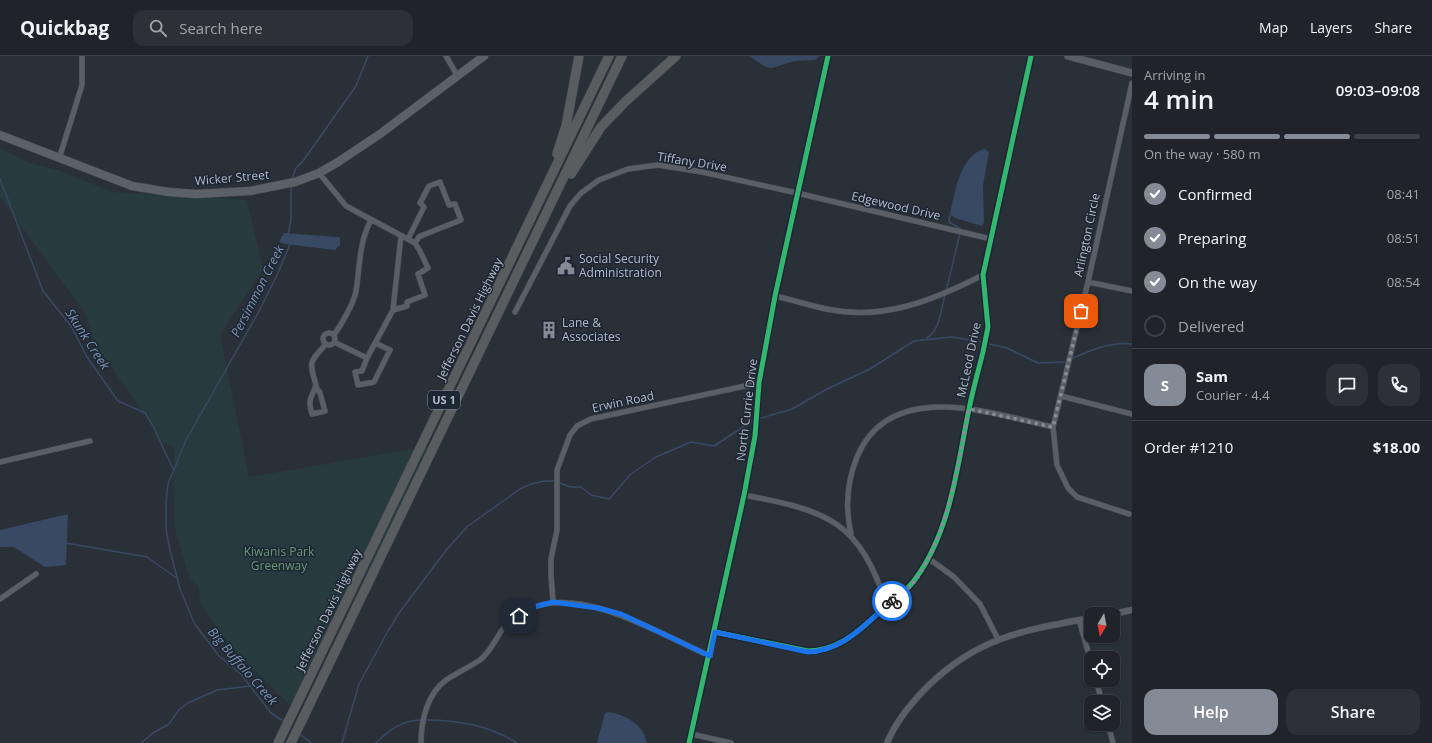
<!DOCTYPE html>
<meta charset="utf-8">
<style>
body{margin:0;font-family:"Open Sans",sans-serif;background:#2d3036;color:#f1f3f6;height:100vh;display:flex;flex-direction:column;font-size:15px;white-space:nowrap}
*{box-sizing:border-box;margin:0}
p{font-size:13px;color:#a2a4a8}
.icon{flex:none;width:22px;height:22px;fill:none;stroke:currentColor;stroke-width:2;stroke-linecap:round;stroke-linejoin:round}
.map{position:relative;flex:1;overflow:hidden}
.panel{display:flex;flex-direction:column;background:#20242a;width:300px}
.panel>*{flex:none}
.needle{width:26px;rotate:190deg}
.controls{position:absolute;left:1084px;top:551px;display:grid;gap:8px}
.controls a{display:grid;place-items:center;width:36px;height:36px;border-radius:8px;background:#20242a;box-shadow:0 1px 3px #0004,0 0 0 1px #3d4147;font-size:20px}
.pin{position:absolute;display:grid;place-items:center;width:34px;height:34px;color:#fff;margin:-17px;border-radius:8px;box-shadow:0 2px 6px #0006}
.courier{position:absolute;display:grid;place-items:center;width:40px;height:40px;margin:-20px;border:3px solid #1a73e8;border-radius:50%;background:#fff;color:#222;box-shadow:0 1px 5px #0007}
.summary em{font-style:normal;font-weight:600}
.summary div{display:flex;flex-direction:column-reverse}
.summary{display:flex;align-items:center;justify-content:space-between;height:68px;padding:0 12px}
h1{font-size:26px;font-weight:600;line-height:30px}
.bar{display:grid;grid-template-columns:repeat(4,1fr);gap:6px 4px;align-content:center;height:48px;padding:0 12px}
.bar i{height:5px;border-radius:3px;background:#3d4147}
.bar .current{background:#848b96}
.bar p{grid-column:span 4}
.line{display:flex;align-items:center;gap:10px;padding:0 12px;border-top:1px solid #3d4147}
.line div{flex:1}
.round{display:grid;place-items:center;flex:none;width:42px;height:42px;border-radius:12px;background:#2d3036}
ol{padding:0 12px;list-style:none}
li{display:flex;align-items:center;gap:12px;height:44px}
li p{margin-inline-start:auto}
li .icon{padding:4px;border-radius:50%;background:#848b96;color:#fff;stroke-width:4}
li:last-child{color:#a2a4a8}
li i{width:22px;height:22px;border:2px solid #3d4147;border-radius:50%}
.action{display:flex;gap:8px;margin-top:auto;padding:8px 12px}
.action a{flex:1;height:46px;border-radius:12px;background:#848b96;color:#fff;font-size:16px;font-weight:600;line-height:46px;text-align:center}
.action a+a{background:#2d3036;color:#f1f3f6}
header{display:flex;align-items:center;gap:24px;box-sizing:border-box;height:56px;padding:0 20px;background:#20242a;border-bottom:1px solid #3d4147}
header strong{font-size:19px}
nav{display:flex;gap:22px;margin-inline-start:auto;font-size:14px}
.search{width:280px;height:36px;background:#2d3036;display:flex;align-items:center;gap:10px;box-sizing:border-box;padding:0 14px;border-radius:12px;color:#a2a4a8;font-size:15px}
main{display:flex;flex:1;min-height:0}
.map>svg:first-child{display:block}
.green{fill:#273a3e}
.water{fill:#384963}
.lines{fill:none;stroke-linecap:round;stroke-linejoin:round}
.stream{stroke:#384963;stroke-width:1.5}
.minor-casing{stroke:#484c53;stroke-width:6}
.tertiary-casing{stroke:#484c53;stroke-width:7}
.secondary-casing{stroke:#484c53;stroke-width:8}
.primary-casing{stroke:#484c55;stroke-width:9}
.motorway-casing{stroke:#474c53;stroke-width:10}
.minor{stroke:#5a5e66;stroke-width:5}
.tertiary{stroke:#5a5e66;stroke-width:6}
.secondary{stroke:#595d64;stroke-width:7}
.primary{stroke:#5c6168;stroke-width:8}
.motorway{stroke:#5a5d60;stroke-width:9}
.cycleway-casing{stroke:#1d2633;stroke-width:8}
.cycleway{stroke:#33b770;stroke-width:5}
.done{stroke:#848b96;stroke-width:4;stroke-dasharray:0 7.2}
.route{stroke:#1a73e8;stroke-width:5}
.labels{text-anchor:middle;stroke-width:3;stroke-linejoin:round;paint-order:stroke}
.shield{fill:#1d2633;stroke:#878f9c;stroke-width:1}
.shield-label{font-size:11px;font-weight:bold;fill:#b4bcc9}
.street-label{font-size:12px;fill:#b4bcc9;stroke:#1d2633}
.poi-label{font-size:12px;fill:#b4bcc9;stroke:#1d2633;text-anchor:start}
.park-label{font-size:12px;fill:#6b9a76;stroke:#1d2633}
.water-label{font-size:13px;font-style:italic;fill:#7c92b1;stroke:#1d2633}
</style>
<header>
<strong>Quickbag</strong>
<div class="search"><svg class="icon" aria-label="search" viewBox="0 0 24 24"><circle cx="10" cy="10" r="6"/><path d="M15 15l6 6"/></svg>Search here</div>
<nav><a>Map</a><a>Layers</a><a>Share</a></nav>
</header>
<main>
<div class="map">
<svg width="1132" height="687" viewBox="0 0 1132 687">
<rect width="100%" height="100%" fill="#2a3038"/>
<path class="green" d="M0,92L29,107L58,114L112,136L247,144L263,213L220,279L249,421L431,390L297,656L230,589L201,549L198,530L189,521L174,470V391L163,386L93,284L85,257L0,141Z"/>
<path class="water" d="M749,0H820L815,4L794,5L772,12L766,11Z
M985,93L989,96L983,129L984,166L982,170L955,162L950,158C955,136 960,99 985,93Z
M284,177L338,181L340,182V189L335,194L285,188L279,186Z
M68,458L66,508L65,509L45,511L14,491H0V474Z
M608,656C625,658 644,669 647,687H597L605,657Z"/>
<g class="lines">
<path class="stream" d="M0,123L43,235L71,270L87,301L118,345L145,357L152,368L173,413
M292,123L296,112L303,105L356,30L368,0
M951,159L949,162V166L961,173
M288,178L291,165V131
M946,236L960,177
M927,282C940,274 941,253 945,239
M989,288L1007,292L1038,307L1065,306
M1073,302C1092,294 1111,285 1132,288
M758,363L792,353L827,333L870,313L914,285L952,281L981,286
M66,487L147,501L178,523
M425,664C458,664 488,669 517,687
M285,666L271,657L241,618L219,600L194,567L180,533L169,490L166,472V446L168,428L186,384L258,257L278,217L290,188
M299,677L311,687
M141,687L153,677L169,668L179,654L188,647L217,634L251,630
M342,687L359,628L388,575L399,557L447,493L468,470L520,433L531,428L544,425H555L570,431H581L591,439L609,443L631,418L656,401L691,386L714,390L754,364
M376,687C389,674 402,664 421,664"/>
<g class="minor-casing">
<path id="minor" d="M446,0L457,19
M59,103L82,29V0
M319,117L346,150L415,187L420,195L428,212L418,218L425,239L407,246V250L393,254
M408,183L424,151L420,147L429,130L440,126L449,149L455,148L461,164L423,179L419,181L415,187
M1088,226L1132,235
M775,240C794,244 813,251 832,254C886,264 936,243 983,219
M515,256L570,150L581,137L599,124L628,113L658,109L702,116L797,137L991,183
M323 283a6 6 0 1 1 12 0a6 6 0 1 1-12 0Z
M334,279C341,269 354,247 356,235C360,210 359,186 371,164
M334,286L367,302
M375,287L390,294L374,326L358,329L355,316L362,315L367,302L393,254L401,180
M316,331L320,337L325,355L312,358C307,342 312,342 316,329C309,305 309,307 326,288
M1061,340L1132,358
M0,406L90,385
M744,439C828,455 859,464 887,550
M1129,458L1077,441L1068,432L1057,409L1053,371L1088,226L1132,27
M851,478C845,452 847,426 857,401C890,322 991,357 1053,371
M928,502L954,521L980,548L998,583
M0,543L36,518
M553,546L551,518V503L557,474V414L570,379L577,370L591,363L759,327
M1079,564L1091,606
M715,576L808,595C835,595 855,579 874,561C888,549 906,537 916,522C950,475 957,413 968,358C972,337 978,316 983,296L988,271L983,219L1031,0
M1096,624L1102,646
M1108,668L1113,687
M691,678L731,687
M421,687C421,665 427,638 446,624C457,617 469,611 480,604C492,595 497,578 507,568C513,562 523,556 530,553C580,528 664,580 710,600"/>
</g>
<g class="tertiary-casing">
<path id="tertiary" d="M1113,558L1132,554
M689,687L744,439L755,380L759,327L775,240L828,0
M887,687C896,665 911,647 928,630C978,581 1024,574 1091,562"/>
</g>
<g class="secondary-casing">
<path id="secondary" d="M1068,0L1132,17"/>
</g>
<g class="primary-casing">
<path id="primary" d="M0,79L132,130L169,136L196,138L250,135L295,126L319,117L338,106L380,78L484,0"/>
</g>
<g class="motorway-casing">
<path id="motorway" d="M557,98L566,70L579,0
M571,118L601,71L625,46L676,0
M278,687L609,0
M291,687L622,0"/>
</g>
<use href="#minor" class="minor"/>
<use href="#tertiary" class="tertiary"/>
<use href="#secondary" class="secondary"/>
<use href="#primary" class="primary"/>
<use href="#motorway" class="motorway"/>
<g class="cycleway-casing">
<path id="cycleway" d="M715,576L808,595C835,595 855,579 874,561C888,549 906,537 916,522C950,475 957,413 968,358C972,337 978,316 983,296L988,271L983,219L1031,0
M689,687L744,439L755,380L759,327L775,240L828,0"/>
</g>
<use href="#cycleway" class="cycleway"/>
</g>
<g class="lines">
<path class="done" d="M892,545C901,538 911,531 917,522C950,472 957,410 969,353L1053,371L1081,255"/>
<path class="route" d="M519,560L530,552L553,546L598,552L621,558L710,600L715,576L808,596C844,595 867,566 892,545"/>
</g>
<defs>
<g id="civic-bare" transform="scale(1.38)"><path d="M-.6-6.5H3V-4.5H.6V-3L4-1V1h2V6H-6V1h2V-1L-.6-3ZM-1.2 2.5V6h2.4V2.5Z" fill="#848b96" stroke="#1d2633" stroke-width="2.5" paint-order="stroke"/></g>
<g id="building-bare" transform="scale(1.38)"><path d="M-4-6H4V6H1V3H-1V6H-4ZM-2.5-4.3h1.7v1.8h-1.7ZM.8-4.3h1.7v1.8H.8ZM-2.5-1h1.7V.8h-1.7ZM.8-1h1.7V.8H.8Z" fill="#848b96" stroke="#1d2633" stroke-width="2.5" paint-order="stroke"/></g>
</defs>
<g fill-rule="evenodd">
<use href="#civic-bare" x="566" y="210"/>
<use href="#building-bare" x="549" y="274"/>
</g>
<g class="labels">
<rect class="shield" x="428" y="335" width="32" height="18" rx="3"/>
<g class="shield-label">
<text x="444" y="348">US 1</text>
</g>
<g class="street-label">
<text transform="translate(692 106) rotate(9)" y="4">Tiffany Drive</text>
<text transform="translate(232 122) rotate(-5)" y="4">Wicker Street</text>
<text transform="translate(896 150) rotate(13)" y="4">Edgewood Drive</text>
<text transform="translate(1087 179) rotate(-78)" y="4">Arlington Circle</text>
<text transform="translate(470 263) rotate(-64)" y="4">Jefferson Davis Highway</text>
<text transform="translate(969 304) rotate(-78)" y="4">McLeod Drive</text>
<text transform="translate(623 346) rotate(-12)" y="4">Erwin Road</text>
<text transform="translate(747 354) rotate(-83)" y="4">North Currie Drive</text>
<text transform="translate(329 554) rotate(-64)" y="4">Jefferson Davis Highway</text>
</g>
<g class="poi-label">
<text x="579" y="207">Social Security<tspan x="579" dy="14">Administration</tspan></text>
<text x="562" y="271">Lane &amp;<tspan x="562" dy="14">Associates</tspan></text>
</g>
<g class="park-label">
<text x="279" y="500">Kiwanis Park<tspan x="279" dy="14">Greenway</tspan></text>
</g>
<g class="water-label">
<text transform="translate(257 235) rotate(-63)" y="5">Persimmon Creek</text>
<text transform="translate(88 283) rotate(57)" y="5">Skunk Creek</text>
<text transform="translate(243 610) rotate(49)" y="5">Big Buffalo Creek</text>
</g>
</g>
</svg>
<div class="controls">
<a><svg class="needle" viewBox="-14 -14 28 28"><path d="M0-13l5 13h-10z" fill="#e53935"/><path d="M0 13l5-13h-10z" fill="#a2a4a8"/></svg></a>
<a><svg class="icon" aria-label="locate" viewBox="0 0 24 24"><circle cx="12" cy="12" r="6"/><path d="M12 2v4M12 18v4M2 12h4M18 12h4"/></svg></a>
<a><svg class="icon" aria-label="layers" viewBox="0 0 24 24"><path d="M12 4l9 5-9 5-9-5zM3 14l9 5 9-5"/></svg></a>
</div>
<div class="pin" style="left:1081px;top:255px;background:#ea580c"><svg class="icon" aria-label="bag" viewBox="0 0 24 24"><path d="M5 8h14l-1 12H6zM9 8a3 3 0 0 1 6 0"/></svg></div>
<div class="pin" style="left:519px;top:560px;background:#1f2937"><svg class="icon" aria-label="home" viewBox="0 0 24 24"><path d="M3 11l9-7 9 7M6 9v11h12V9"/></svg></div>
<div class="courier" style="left:892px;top:545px"><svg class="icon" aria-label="bike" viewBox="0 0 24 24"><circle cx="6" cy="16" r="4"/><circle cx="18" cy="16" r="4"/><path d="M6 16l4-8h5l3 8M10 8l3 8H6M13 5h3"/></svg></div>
</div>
<section class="panel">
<div class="summary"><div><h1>4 min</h1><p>Arriving in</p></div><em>09:03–09:08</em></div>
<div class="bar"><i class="current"></i><i class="current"></i><i class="current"></i><i></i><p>On the way · 580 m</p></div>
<ol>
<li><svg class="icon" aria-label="check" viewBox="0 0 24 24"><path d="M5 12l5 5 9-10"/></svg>Confirmed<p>08:41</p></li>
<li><svg class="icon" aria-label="check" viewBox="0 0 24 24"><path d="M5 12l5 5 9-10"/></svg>Preparing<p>08:51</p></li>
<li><svg class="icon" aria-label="check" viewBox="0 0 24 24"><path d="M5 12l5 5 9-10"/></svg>On the way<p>08:54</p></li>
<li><i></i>Delivered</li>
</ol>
<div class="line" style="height:72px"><b class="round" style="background:#848b96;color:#fff">S</b><div><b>Sam</b><p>Courier · 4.4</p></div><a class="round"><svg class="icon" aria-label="chat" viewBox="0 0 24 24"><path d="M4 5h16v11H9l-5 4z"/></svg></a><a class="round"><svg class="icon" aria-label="phone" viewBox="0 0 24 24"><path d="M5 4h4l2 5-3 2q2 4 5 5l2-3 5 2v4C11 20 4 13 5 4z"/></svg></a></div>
<div class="line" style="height:52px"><div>Order #1210</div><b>$18.00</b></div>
<div class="action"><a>Help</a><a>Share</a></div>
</section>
</main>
